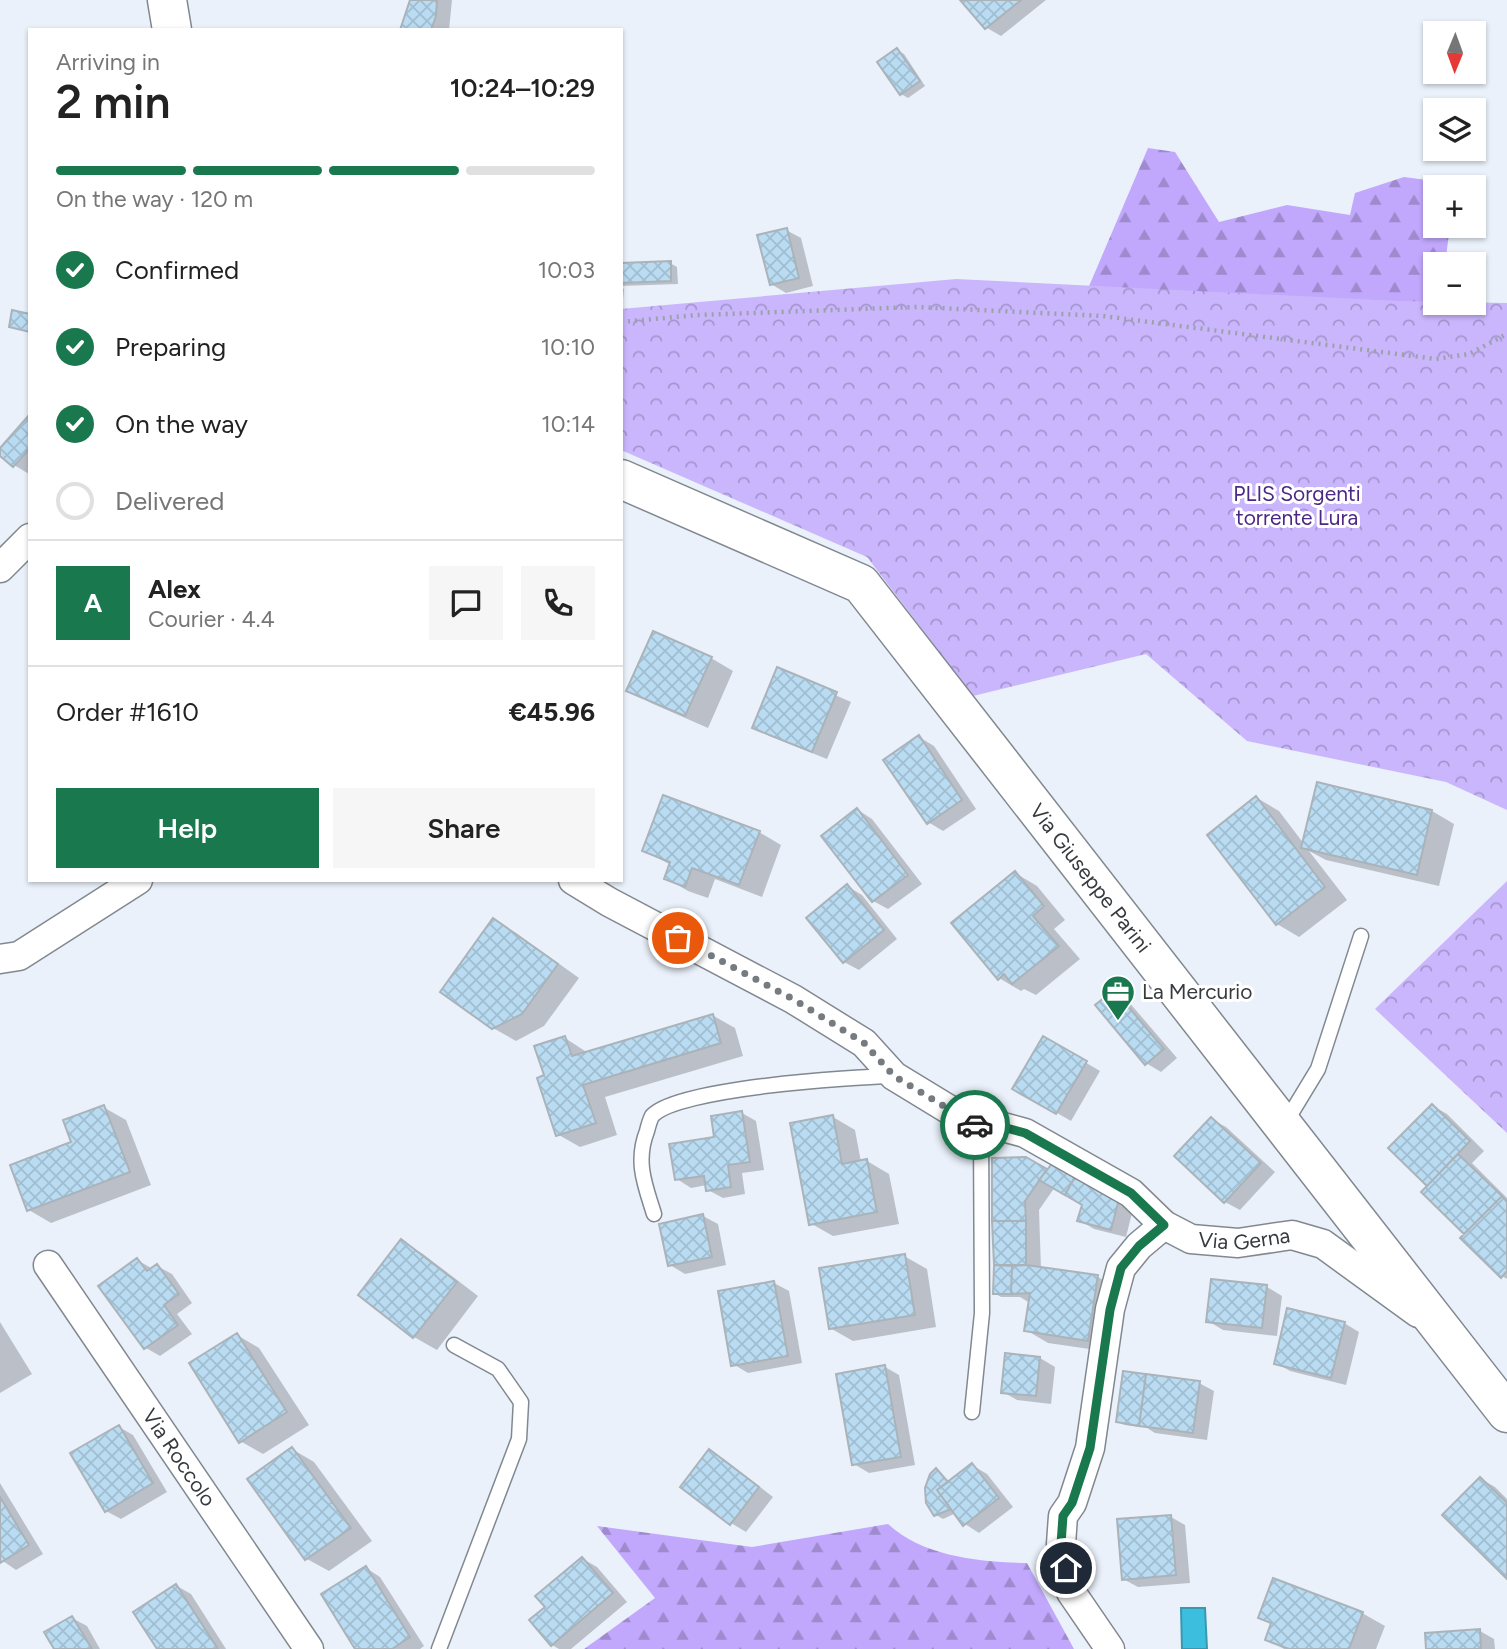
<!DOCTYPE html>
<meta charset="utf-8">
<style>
body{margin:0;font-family:Figtree,sans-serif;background:#f6f6f6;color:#222;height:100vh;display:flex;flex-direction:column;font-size:26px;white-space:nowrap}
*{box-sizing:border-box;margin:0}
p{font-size:23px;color:#767676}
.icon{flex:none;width:38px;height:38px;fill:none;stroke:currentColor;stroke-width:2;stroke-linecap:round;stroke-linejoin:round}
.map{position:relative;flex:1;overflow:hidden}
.side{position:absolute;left:28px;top:28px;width:595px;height:854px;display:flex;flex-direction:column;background:#fff;border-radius:0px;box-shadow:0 2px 5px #0004}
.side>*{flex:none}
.needle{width:46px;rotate:181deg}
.fabs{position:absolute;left:1423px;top:21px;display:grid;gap:14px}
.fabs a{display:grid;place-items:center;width:63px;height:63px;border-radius:0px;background:#fff;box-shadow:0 2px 5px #0004;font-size:35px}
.pin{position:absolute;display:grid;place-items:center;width:60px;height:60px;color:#fff;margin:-30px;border:4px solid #fff;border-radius:50%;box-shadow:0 2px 7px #0007}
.courier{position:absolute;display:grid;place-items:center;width:70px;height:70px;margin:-35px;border:5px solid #1a784e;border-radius:50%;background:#fff;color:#222;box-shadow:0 2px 9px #0007}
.summary em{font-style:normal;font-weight:600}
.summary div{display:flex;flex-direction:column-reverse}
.summary{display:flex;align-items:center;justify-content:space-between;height:119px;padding:0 28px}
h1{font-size:46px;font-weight:600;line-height:52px}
.bar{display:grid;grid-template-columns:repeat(4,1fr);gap:10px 7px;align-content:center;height:84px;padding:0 28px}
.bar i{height:9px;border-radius:5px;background:#e0e0e0}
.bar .selected{background:#1a784e}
.bar p{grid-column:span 4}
.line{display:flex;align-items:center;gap:18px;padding:0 28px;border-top:2px solid #e0e0e0}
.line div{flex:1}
.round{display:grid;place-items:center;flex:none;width:74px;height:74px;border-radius:0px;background:#f6f6f6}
ol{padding:0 28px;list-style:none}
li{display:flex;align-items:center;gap:21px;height:77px}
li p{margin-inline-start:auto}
li .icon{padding:7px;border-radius:50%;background:#1a784e;color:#fff;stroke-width:4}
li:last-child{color:#767676}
li i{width:38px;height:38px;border:4px solid #e0e0e0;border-radius:50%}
.primary-button{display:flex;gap:14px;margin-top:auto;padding:14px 28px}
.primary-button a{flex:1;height:80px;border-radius:0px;background:#1a784e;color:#fff;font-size:28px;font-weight:600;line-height:80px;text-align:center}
.primary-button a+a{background:#f6f6f6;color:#222}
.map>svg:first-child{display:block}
.forest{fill:url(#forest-firs)}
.park{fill:url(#park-crowns)}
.water{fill:#3cbfdf;stroke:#3b97af;stroke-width:2}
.shadow{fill:#0003}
.building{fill:url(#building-cross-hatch);stroke:#aab3ba;stroke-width:2}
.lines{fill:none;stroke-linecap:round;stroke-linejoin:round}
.lane-casing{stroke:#828890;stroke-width:17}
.street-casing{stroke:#828890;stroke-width:31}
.secondary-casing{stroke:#828890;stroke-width:41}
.path{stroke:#9ca1a7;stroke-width:4.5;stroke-dasharray:2 5;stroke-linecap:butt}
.lane{stroke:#fff;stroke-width:14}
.street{stroke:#fff;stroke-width:28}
.secondary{stroke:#fff;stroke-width:38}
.done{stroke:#767b80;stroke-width:7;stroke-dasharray:0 12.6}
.route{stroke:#1a784e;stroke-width:9}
.labels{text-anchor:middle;stroke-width:6;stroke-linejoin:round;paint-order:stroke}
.park-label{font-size:21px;fill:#4d2785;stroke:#fff}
.street-label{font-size:21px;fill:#383b3e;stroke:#fff}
.poi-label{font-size:21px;fill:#383b3e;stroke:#fff;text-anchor:start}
</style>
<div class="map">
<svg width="1507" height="1649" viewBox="0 0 1507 1649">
<defs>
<pattern id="forest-firs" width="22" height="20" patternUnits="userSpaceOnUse" patternTransform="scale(1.75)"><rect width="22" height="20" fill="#c1a8fc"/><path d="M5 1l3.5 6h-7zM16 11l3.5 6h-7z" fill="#9e8acd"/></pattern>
<pattern id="park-crowns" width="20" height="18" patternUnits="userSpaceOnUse" patternTransform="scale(1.75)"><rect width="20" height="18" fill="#cab6fd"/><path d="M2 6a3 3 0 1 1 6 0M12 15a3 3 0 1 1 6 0" fill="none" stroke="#a595ce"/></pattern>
<pattern id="building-cross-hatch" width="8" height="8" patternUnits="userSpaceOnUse" patternTransform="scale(1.75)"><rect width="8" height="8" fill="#badcf3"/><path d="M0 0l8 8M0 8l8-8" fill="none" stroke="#a1bed1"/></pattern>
</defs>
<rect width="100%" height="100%" fill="#eaf1fa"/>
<path class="forest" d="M1148,148L1175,152L1219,222L1287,205L1350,215L1355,193L1404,177L1434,181L1435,226H1447L1449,234L1445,264H1435L1436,324L1084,298Z
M888,1524C924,1557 980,1562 1027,1563L1074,1649H584L655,1598L597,1526L752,1547Z"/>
<path class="park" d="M956,279L1399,301L1507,303V810L1446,782L1247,741L1146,654L973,696L867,557L621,450V309Z
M1507,881V1133L1375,1009Z"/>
<path class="water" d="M1181,1608H1205L1207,1649H1182Z"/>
<path class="shadow" d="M412,0H452L449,30H402Z
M962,0H1046L1001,36L987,28Z
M897,50L904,54L925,86L908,98L901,94Z
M786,230L801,238L813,286L786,293L771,284Z
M670,263L677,267L678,284L621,286V265Z
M621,287L624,289L622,310H621Z
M30,416V473L29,474L14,465L0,453V451Z
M711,658L733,671L708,728L651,703L629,690Z
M778,670L851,702L827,759L769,736L754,727Z
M919,737L934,746L976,809L943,831L928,822Z
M1318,785L1432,811L1454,824L1439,886L1326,860L1309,851L1347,900L1299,937L1277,924L1257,798L1279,811L1304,844Z
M858,810L872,819L922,884L888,909L873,901Z
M759,832L781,845L762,897L715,879L708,898L688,891L666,878L671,865L644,851Z
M1015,873L1037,886L1065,920L1054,929L1080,959L1036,995L1024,989L1021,991L999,978Z
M847,886L862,895L897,939L859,970L844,962Z
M494,920L516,933L579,978L544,1026L516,1041L493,1028Z
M1114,992L1128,1001L1177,1058L1161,1072L1146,1063Z
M712,1015L735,1028L743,1056L605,1097L617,1135L580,1147L557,1134L565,1038L588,1053Z
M1044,1038L1100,1071L1071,1121L1014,1088Z
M1433,1106L1447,1114L1484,1151L1472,1163L1507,1198V1279L1502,1276L1467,1234L1423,1192L1429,1186Z
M103,1107L126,1120L151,1185L51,1223L29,1210Z
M742,1113L756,1121L764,1170L742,1173L745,1194L723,1198L708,1190L707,1185L691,1188L677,1179Z
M833,1117L855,1130L861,1162L867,1161L889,1174L899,1224L833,1236L810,1223Z
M1211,1119L1226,1127L1275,1172L1240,1210L1225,1202Z
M1026,1159L1048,1171L1055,1162L1133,1209L1126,1237L1094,1229L1079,1220L1084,1205L1055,1187L1039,1210L1041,1269L1098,1277L1120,1290L1110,1352L1048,1343L1026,1330L1030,1303L1020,1297H1001L994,1293L993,1160Z
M703,1216L718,1224L726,1265L685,1274L670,1265Z
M401,1241L423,1254L478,1296L437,1350L414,1337L360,1294Z
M904,1256L927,1269L936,1327L853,1341L830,1328Z
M137,1260L153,1269L157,1266L172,1274L192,1303L177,1314L192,1334L160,1356L146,1348L101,1286Z
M1213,1281L1267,1287L1282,1296L1277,1336L1223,1330L1208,1321Z
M774,1283L789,1291L802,1363L748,1373L733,1364Z
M0,1322L32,1374L0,1393Z
M1344,1323L1359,1332L1346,1385L1290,1371L1276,1363Z
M237,1335L259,1348L309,1425L263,1454L240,1441Z
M1040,1358L1055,1367L1051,1404L1017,1400L1003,1392Z
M885,1367L899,1375L915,1465L869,1473L854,1464Z
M1199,1383L1214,1391L1207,1440L1155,1433L1147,1428L1125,1425L1118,1422Z
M119,1427L133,1435L167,1492L121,1519L106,1511Z
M292,1449L314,1462L372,1541L329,1571L307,1559Z
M709,1451L724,1459L773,1497L746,1532L731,1523Z
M972,1465L987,1474L1013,1507L979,1533L965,1524L956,1513L943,1519L936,1515L937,1470L950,1482Z
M1481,1479L1495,1487L1507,1499V1577Z
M0,1483L43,1554L16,1570L0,1559Z
M1171,1517L1185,1525L1190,1583L1138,1587L1123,1579Z
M583,1559L597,1567L627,1602L571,1649H559L552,1645L548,1607Z
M366,1568L380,1577L424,1646L420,1649H357Z
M177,1586L191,1594L226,1649H159Z
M1362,1613L1385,1626L1376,1649H1284L1267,1639L1272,1625L1260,1618Z
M72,1618L87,1626L100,1649H56Z
M1480,1631L1494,1639L1495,1649H1427Z"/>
<path class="building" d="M410,0H437L436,16L431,30H400Z
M960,0H1021L985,29Z
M897,48L920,81L900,95L877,62Z
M787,228L799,278L770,285L757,235Z
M671,261V281L621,283V263Z
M12,310L30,314V332L9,327Z
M30,414V448L13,467L0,456V448Z
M653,631L712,657L685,716L626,691Z
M777,667L837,692L812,752L752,728Z
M919,735L962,800L927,824L883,760Z
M1317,782L1432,810L1417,875L1301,848Z
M663,795L760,831L739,885L692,868L685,887L664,879L670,862L642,851Z
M1256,796L1325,887L1276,925L1207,835Z
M857,808L908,875L872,902L821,836Z
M1015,871L1044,906L1033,916L1059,946L1012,984L1004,974L998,980L951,923Z
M847,884L884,930L843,963L806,918Z
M493,918L558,964L522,1014L492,1029L440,992Z
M1114,990L1164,1049L1145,1065L1095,1005Z
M713,1014L721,1043L583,1085L596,1123L556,1136L537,1078L544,1075L534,1046L565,1036L572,1056Z
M1043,1036L1087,1061L1056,1114L1012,1089Z
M1432,1104L1470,1141L1427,1186L1388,1148Z
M104,1105L130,1172L27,1211L10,1165L71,1142L63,1120Z
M742,1111L750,1162L728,1165L731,1187L706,1191L704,1176L675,1180L669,1144L714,1137L711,1116Z
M833,1115L842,1164L867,1159L877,1212L809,1225L790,1123Z
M1211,1117L1261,1163L1224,1203L1174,1156Z
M1458,1154L1502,1196L1464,1234L1421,1192Z
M1026,1157L1047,1169L1025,1201L1026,1221H992V1158Z
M1055,1160L1078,1171L1065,1195L1039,1180Z
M1078,1171L1119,1199L1111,1230L1077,1221L1082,1205L1065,1195Z
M1502,1196L1507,1202V1271L1501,1278L1460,1238Z
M703,1214L712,1257L668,1266L659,1224Z
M992,1221H1026V1265H994Z
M401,1239L457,1282L413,1338L358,1295Z
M905,1254L915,1315L829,1329L819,1268Z
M137,1258L147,1271L157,1264L179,1294L164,1305L178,1325L144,1349L98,1286Z
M994,1265L1012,1266L1011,1294H993Z
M1026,1265L1098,1275L1088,1341L1024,1331L1030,1293L1011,1294L1012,1266Z
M1211,1279L1267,1285L1262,1328L1206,1322Z
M774,1281L788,1356L731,1366L718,1291Z
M1287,1308L1345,1322L1331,1378L1274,1364Z
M237,1333L287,1412L239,1443L189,1363Z
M1005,1353L1040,1357L1036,1396L1001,1393Z
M885,1365L901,1457L852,1465L836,1374Z
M1123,1371L1146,1374L1139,1426L1116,1422Z
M1146,1374L1200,1381L1193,1433L1139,1426Z
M119,1425L153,1483L105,1512L70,1453Z
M292,1447L351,1528L305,1560L247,1479Z
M709,1449L759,1487L730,1525L680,1487Z
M972,1463L999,1498L963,1526L937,1490Z
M936,1468L948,1482L937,1490L951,1509L934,1516L926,1503L925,1488L930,1474Z
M1480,1477L1507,1503V1579L1442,1515Z
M0,1497L29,1545L0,1563Z
M1171,1515L1176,1575L1122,1580L1117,1519Z
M582,1557L613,1593L551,1646L529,1620L545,1607L535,1596Z
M366,1566L410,1637L392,1649H355L321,1594Z
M1273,1578L1363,1612L1349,1649H1289L1265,1640L1271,1623L1258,1618Z
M176,1584L218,1649H157L133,1612Z
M72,1616L92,1649H54L44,1632Z
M1480,1629L1481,1649H1426L1425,1633Z"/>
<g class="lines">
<g class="lane-casing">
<path id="lane" d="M1284,1125L1318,1069L1361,936
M654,1214C645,1185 635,1162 647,1131C648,1127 650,1120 652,1116C677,1088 851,1077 893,1076
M972,1412L982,1313L981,1129
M439,1649L519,1439L521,1402L498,1369L454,1345"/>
</g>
<g class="street-casing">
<g id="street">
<path d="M0,568L30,538"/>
<path id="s1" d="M573,880L609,902L793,999L864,1043L894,1076L981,1129L999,1126L1025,1133L1131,1193L1164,1225L1191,1239L1238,1243L1292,1235L1323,1244L1418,1313"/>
<path d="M0,959L19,956L138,880"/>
<path id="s2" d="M48,1265L309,1649"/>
<path d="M1110,1649L1071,1592L1061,1544L1063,1516L1072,1503L1090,1448L1110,1309L1121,1268L1139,1246L1164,1225"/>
</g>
</g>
<g class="secondary-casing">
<g id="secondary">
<path d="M167,0L172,30"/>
<path id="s3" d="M621,479L861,584L1507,1413"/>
</g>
</g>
<path class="path" d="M621,322L697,315L917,307L1103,316L1436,359L1469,354L1507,334"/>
<use href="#lane" class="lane"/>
<use href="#street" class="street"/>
<use href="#secondary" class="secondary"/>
</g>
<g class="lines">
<path class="done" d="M678,938L793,999L864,1043L894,1076L975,1125"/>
<path class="route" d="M975,1125L981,1129L999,1126L1025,1133L1131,1193L1164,1225L1139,1246L1121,1268L1110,1310L1090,1448L1072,1503L1063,1516L1061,1544L1066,1568"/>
</g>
<defs>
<g id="office-pin" transform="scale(1.75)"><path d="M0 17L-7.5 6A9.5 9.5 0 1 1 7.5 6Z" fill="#1a784e" stroke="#fff"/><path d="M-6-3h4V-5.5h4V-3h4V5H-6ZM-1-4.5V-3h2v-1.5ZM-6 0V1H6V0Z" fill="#fff"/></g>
</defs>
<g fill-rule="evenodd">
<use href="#office-pin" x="1118" y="992"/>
</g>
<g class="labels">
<g class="park-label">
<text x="1297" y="501">PLIS Sorgenti<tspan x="1297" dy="24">torrente Lura</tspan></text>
</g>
<g class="street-label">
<text dy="7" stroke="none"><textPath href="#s3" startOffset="635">Via Giuseppe Parini</textPath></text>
<text dy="7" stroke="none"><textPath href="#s1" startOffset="777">Via Gerna</textPath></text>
<text dy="7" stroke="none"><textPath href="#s2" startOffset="233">Via Roccolo</textPath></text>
</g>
<g class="poi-label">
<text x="1142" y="999">La Mercurio</text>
</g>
</g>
</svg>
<div class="fabs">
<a><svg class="needle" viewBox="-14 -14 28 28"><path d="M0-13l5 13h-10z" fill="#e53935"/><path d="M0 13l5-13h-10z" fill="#767676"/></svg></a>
<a><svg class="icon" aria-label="layers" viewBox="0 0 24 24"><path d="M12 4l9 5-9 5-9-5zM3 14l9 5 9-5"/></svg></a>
<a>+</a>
<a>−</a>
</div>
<div class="pin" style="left:678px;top:938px;background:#ea580c"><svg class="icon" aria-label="bag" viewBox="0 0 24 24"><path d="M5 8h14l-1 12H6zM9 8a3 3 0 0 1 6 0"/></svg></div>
<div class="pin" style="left:1066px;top:1568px;background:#1f2937"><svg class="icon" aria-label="home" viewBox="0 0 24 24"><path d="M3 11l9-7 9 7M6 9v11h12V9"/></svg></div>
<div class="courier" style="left:975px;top:1125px"><svg class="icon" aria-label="car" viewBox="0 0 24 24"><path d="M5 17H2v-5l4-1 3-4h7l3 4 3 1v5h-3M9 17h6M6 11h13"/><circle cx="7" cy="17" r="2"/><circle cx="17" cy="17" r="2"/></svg></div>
<section class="side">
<div class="summary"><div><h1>2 min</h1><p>Arriving in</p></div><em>10:24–10:29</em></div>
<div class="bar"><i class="selected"></i><i class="selected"></i><i class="selected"></i><i></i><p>On the way · 120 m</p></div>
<ol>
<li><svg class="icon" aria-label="check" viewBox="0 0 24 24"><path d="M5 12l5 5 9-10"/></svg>Confirmed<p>10:03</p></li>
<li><svg class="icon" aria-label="check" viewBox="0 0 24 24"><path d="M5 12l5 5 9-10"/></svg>Preparing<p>10:10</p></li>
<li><svg class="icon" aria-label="check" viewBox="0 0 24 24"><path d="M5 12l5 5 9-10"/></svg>On the way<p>10:14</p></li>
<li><i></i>Delivered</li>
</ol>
<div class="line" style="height:126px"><b class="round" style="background:#1a784e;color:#fff">A</b><div><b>Alex</b><p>Courier · 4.4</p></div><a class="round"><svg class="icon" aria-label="chat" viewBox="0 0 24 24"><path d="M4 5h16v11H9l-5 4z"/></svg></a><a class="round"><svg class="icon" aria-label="phone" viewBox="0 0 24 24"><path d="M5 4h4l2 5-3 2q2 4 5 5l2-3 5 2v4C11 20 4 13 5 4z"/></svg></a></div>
<div class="line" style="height:91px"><div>Order #1610</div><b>€45.96</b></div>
<div class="primary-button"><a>Help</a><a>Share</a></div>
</section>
</div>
